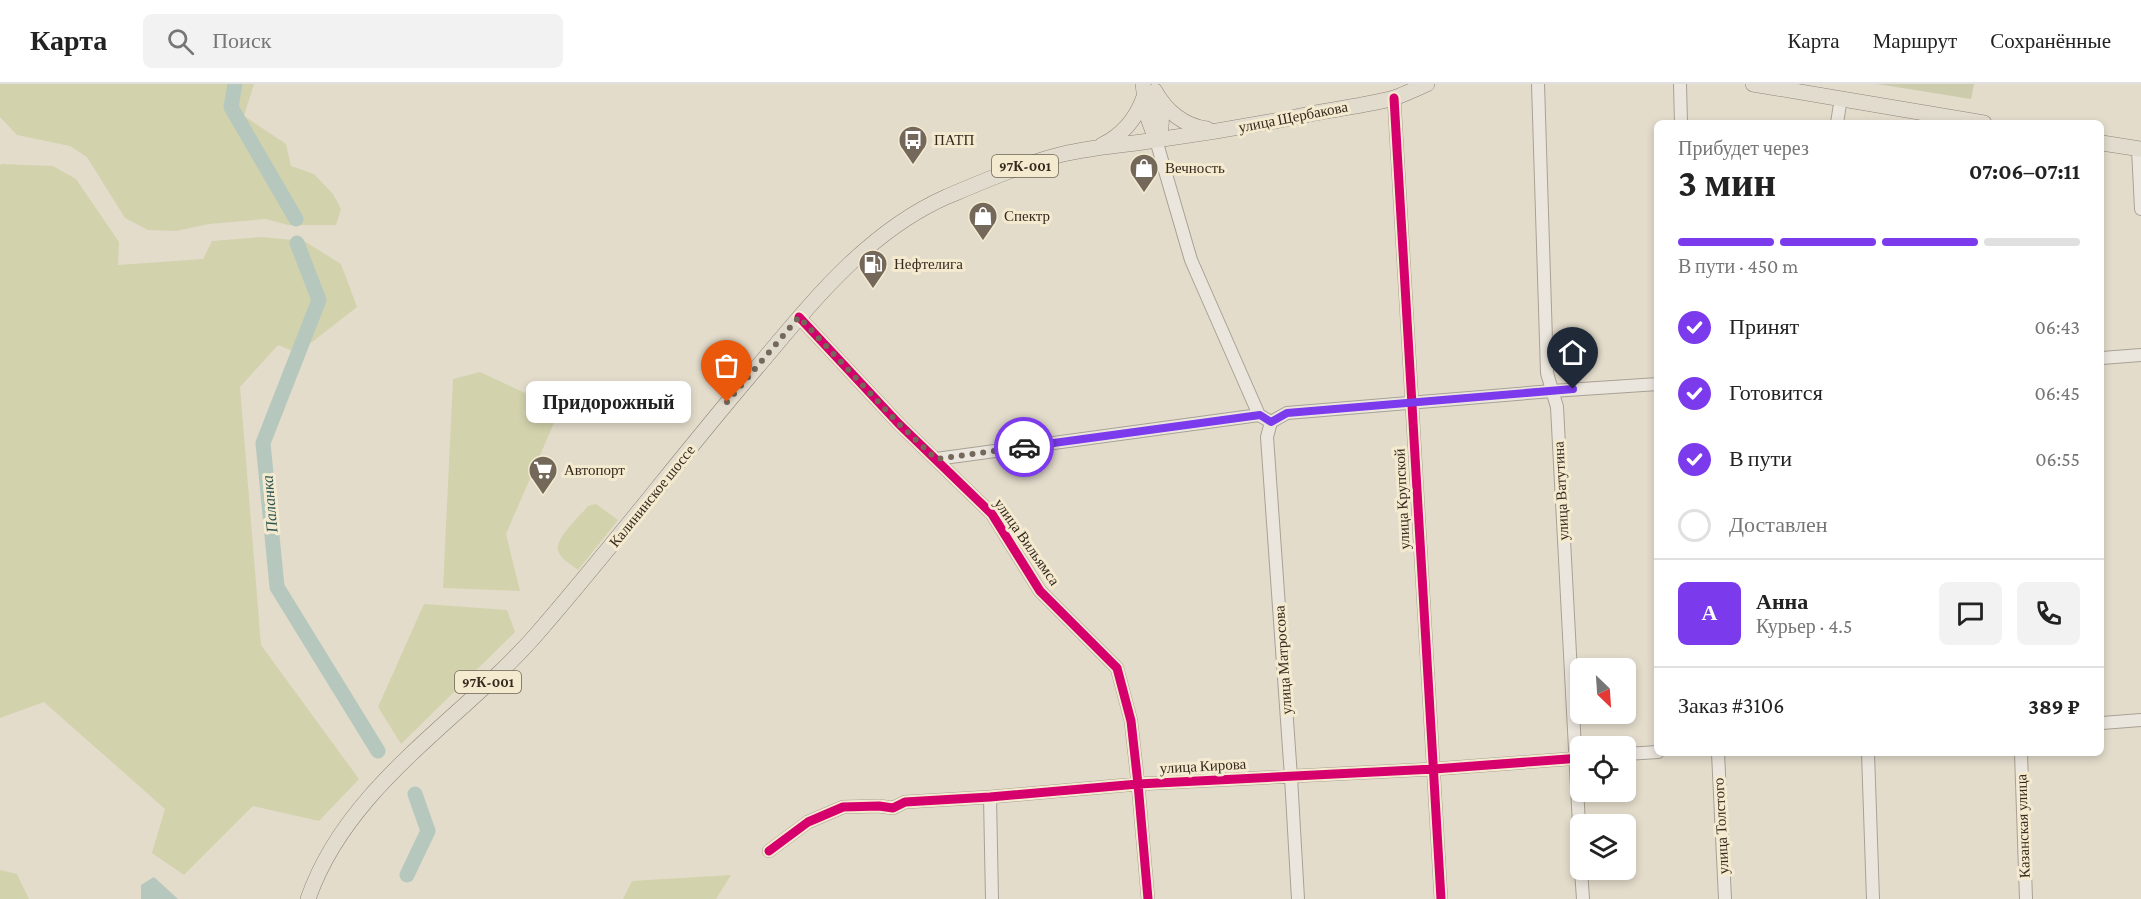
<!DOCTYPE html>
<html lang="ru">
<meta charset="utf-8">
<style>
body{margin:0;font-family:"Crimson Pro",serif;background:#f2f2f2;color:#222;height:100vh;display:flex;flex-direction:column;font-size:22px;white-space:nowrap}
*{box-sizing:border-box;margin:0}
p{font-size:20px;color:#767676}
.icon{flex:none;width:33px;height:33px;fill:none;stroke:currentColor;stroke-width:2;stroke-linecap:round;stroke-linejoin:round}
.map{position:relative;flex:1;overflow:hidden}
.drawer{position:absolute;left:1654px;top:36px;width:450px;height:636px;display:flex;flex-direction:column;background:#fff;border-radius:9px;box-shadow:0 3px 9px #0003}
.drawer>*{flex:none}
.needle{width:39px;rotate:155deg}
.fabs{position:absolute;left:1570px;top:574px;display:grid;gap:12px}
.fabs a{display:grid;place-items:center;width:66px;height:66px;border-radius:9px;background:#fff;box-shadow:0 3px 9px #0003;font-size:30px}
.pin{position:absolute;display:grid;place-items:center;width:51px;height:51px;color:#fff;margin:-62px -26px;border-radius:50% 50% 50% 0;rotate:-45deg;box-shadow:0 0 6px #0007}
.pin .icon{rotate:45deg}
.courier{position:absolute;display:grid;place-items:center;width:60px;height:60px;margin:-30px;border:4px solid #7c3aed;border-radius:50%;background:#fff;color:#222;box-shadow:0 2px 8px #0007}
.bubble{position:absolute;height:42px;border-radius:9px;background:#fff;box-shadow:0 3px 9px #0003;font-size:20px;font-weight:700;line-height:42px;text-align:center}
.head em{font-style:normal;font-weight:700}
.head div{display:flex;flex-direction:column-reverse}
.head{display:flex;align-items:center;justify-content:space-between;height:102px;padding:0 24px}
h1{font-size:39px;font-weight:700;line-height:45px}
.bar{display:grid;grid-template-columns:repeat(4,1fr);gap:9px 6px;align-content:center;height:72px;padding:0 24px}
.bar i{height:8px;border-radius:4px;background:#e0e0e0}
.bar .on{background:#7c3aed}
.bar p{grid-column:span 4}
.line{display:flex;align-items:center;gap:15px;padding:0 24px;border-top:2px solid #e0e0e0}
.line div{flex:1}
.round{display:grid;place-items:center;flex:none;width:63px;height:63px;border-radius:9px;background:#f2f2f2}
ol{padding:0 24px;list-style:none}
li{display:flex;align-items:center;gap:18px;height:66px}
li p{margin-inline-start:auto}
li .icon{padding:6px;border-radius:50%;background:#7c3aed;color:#fff;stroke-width:4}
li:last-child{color:#767676}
li i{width:33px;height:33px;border:3px solid #e0e0e0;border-radius:50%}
header{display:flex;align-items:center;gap:36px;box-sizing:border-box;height:84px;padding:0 30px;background:#fff;border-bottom:2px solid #e0e0e0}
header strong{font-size:28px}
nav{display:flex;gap:33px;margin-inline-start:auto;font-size:21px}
.search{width:420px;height:54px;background:#f2f2f2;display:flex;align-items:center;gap:15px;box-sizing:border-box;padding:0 21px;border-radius:9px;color:#767676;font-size:22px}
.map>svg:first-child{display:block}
.green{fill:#d2d2ad}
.cemetery{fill:#ccccad}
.water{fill:#b6c8bd}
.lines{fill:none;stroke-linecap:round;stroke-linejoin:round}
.river{stroke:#b6c8bd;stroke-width:15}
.minor-casing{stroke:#a8a195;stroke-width:14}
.major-casing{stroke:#8d867b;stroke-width:16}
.minor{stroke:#ebe6dd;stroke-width:12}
.major{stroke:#e2dcce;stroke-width:15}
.cycleway-casing{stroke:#f4ead0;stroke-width:13}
.cycleway{stroke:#d6006c;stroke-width:9}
.done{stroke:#73685a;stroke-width:6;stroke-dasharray:0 10.8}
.route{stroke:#7c3aed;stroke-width:8}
.labels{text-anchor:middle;stroke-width:6;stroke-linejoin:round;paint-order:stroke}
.shield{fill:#f4ead0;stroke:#6f6353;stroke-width:1.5}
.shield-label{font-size:14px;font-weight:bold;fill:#36291d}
.street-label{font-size:15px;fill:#36291d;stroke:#f4ead0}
.poi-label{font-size:15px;fill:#36291d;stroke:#f4ead0;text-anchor:start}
.water-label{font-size:16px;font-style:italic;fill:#2c5552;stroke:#f4ead0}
</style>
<header>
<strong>Карта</strong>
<div class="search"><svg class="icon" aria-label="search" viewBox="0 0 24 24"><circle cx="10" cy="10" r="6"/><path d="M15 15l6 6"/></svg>Поиск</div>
<nav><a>Карта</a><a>Маршрут</a><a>Сохранённые</a></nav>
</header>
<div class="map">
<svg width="2141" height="815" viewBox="0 0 2141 815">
<rect width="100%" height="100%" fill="#e3dccb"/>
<path class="green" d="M0,0H254L244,32L286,60L291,82L314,90L333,110L341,125L336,141H288L266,135L209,140L176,147L148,146L125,134L87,73L70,62L17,51L0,33Z
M2,80L53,82L76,95L119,158L118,181L203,175L212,157L261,153L304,157L341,180L357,223L298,269L278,261L240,303L261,561L359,695L319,737L253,722L184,791L152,769L165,725L44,618L0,634V81Z
M480,288L560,325L506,450L520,507L443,504L453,295Z
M596,420L618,436L578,486C572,481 560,475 558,466C555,454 581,431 588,422Z
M424,520L507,526L515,548L401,660L378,623Z
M0,786L17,790L29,815H0Z
M731,791L716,815H623L632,797Z"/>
<path class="cemetery" d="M1877,0H1974L1971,15Z"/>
<path class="water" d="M154,793L178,815H141V801Z"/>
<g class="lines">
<path class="river" d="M235,0L231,23L296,135
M297,159L319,216L263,359L277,503L378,667
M407,791L428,747L415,710"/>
<g class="minor-casing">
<path id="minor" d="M1538,0L1547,289L1557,323L1581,779
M1680,0L1681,39
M1394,14L1441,815
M1837,39L1841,14
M1156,56L1191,176L1259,331
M2138,65L2141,125
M799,233L899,340L992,430L1040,507L1117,584L1131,637L1138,700L1148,815
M2102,274L2141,271
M1271,338L1267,353L1291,693L1298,815
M1271,338L1287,329L1552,307L1658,300
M936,375L1259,331L1271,338
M2102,639L2141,636
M1718,669L1725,815
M1868,669L1873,815
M2021,669L2026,815
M1626,670L1658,668
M990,713L992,815
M769,767L808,738L843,723L879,722L893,724L905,718L990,713L1138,700L1434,685L1581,674
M1581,786L1583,815"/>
</g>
<g class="major-casing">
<path id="major" d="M1143,0L1147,31L1156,56
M1753,0L1984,39
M1155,7C1166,27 1184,42 1207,45
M1156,56C1165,42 1161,29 1156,13
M2102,59L2141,65
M1102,61C1123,51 1136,35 1144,13
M308,815C347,702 459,638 535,552C610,466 679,375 753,288C809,222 865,149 946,113C984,97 1023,80 1063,70C1093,63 1125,61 1156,56C1209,49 1262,40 1315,29C1341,24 1368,21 1394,14C1405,10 1416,5 1427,0"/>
</g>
<use href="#minor" class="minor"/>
<use href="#major" class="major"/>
<g class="cycleway-casing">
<path id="cycleway" d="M1394,14L1441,815
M799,233L899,340L992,430L1040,507L1117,584L1131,637L1138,700L1148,815
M769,767L808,738L843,723L879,722L893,724L905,718L990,713L1138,700L1434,685L1581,674"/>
</g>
<use href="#cycleway" class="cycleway"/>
</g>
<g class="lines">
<path class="done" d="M727,318L799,233L899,340L936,375L1024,363"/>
<path class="route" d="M1024,363L1260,331L1271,338L1287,329L1573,305"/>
</g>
<defs>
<g id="bus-pin" transform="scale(1.5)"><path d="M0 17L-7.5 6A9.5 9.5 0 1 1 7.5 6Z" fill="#73685a" stroke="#f4ead0"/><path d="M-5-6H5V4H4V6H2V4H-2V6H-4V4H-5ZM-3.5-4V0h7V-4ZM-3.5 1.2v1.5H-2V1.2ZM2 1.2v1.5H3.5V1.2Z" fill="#fff"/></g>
<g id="shop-pin" transform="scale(1.5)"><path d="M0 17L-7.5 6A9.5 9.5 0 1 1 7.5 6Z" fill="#73685a" stroke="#f4ead0"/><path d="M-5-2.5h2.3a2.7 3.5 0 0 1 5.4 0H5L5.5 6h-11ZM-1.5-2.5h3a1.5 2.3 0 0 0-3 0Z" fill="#fff"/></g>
<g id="fuel-pin" transform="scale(1.5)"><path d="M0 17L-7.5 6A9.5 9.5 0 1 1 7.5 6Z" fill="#73685a" stroke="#f4ead0"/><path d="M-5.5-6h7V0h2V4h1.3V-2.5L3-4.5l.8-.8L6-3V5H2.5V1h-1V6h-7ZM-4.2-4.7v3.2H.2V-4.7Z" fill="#fff"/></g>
<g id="supermarket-pin" transform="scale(1.5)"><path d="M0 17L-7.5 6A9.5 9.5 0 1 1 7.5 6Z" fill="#73685a" stroke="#f4ead0"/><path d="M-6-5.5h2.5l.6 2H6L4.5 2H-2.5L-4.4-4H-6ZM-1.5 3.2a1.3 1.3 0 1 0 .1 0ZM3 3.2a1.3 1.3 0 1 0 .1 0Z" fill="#fff"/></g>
</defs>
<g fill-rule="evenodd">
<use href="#bus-pin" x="913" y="56"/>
<use href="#shop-pin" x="1144" y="84"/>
<use href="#shop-pin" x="983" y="132"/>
<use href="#fuel-pin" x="873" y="180"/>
<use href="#supermarket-pin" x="543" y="386"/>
</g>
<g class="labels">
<g class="shield">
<rect x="992" y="71" width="66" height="22" rx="4.5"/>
<rect x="455" y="587" width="66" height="22" rx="4.5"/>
</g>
<g class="shield-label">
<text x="1025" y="87">97К-001</text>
<text x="488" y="603">97К-001</text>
</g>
<g class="street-label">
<text transform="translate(1293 33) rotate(-11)" y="5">улица Щербакова</text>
<text transform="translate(1561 407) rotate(-93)" y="5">улица Ватутина</text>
<text transform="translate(652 412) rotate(-51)" y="5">Калининское шоссе</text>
<text transform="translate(1402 415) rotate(-93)" y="5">улица Крупской</text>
<text transform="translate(1027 458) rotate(55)" y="5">улица Вильямса</text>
<text transform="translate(1283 576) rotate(-94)" y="5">улица Матросова</text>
<text transform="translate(1203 682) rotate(-3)" y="5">улица Кирова</text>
<text transform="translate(1721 742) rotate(-93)" y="5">улица Толстого</text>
<text transform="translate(2023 742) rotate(-92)" y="5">Казанская улица</text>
</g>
<g class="poi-label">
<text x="934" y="61">ПАТП</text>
<text x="1165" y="89">Вечность</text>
<text x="1004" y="137">Спектр</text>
<text x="894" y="185">Нефтелига</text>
<text x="564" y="391">Автопорт</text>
</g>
<g class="water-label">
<text transform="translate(269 420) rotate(-95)" y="6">Паланка</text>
</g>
</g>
</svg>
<div class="fabs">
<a><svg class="needle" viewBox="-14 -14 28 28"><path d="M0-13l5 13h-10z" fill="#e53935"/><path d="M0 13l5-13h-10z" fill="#767676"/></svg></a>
<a><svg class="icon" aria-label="locate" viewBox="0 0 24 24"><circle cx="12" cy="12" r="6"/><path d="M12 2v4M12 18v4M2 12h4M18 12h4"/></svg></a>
<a><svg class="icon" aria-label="layers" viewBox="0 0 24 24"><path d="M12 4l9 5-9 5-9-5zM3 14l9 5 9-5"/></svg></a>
</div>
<div class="pin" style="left:727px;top:318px;background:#ea580c"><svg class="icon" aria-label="bag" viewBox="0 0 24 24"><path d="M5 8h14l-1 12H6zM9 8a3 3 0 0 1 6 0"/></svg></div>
<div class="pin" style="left:1573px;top:305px;background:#1f2937"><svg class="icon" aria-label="home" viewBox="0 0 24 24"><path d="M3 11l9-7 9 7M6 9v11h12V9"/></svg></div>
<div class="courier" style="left:1024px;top:363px"><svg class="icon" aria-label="car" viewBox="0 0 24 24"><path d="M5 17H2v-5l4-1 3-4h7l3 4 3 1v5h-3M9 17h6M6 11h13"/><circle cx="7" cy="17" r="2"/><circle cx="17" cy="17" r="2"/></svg></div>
<div class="bubble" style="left:526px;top:297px;width:165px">Придорожный</div>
<section class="drawer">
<div class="head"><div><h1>3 мин</h1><p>Прибудет через</p></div><em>07:06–07:11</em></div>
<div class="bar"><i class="on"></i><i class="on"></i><i class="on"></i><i></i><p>В пути · 450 m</p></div>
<ol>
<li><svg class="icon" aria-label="check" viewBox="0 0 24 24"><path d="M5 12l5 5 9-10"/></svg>Принят<p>06:43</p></li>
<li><svg class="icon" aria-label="check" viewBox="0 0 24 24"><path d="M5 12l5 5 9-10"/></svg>Готовится<p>06:45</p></li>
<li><svg class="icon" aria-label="check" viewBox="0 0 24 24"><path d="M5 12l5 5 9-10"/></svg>В пути<p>06:55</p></li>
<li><i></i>Доставлен</li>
</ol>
<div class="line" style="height:108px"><b class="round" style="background:#7c3aed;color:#fff">А</b><div><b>Анна</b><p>Курьер · 4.5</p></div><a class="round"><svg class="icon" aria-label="chat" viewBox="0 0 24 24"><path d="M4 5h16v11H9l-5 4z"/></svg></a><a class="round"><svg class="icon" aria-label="phone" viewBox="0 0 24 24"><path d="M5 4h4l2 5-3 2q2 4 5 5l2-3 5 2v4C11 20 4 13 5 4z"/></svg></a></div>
<div class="line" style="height:78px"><div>Заказ #3106</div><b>389 ₽</b></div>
</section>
</div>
